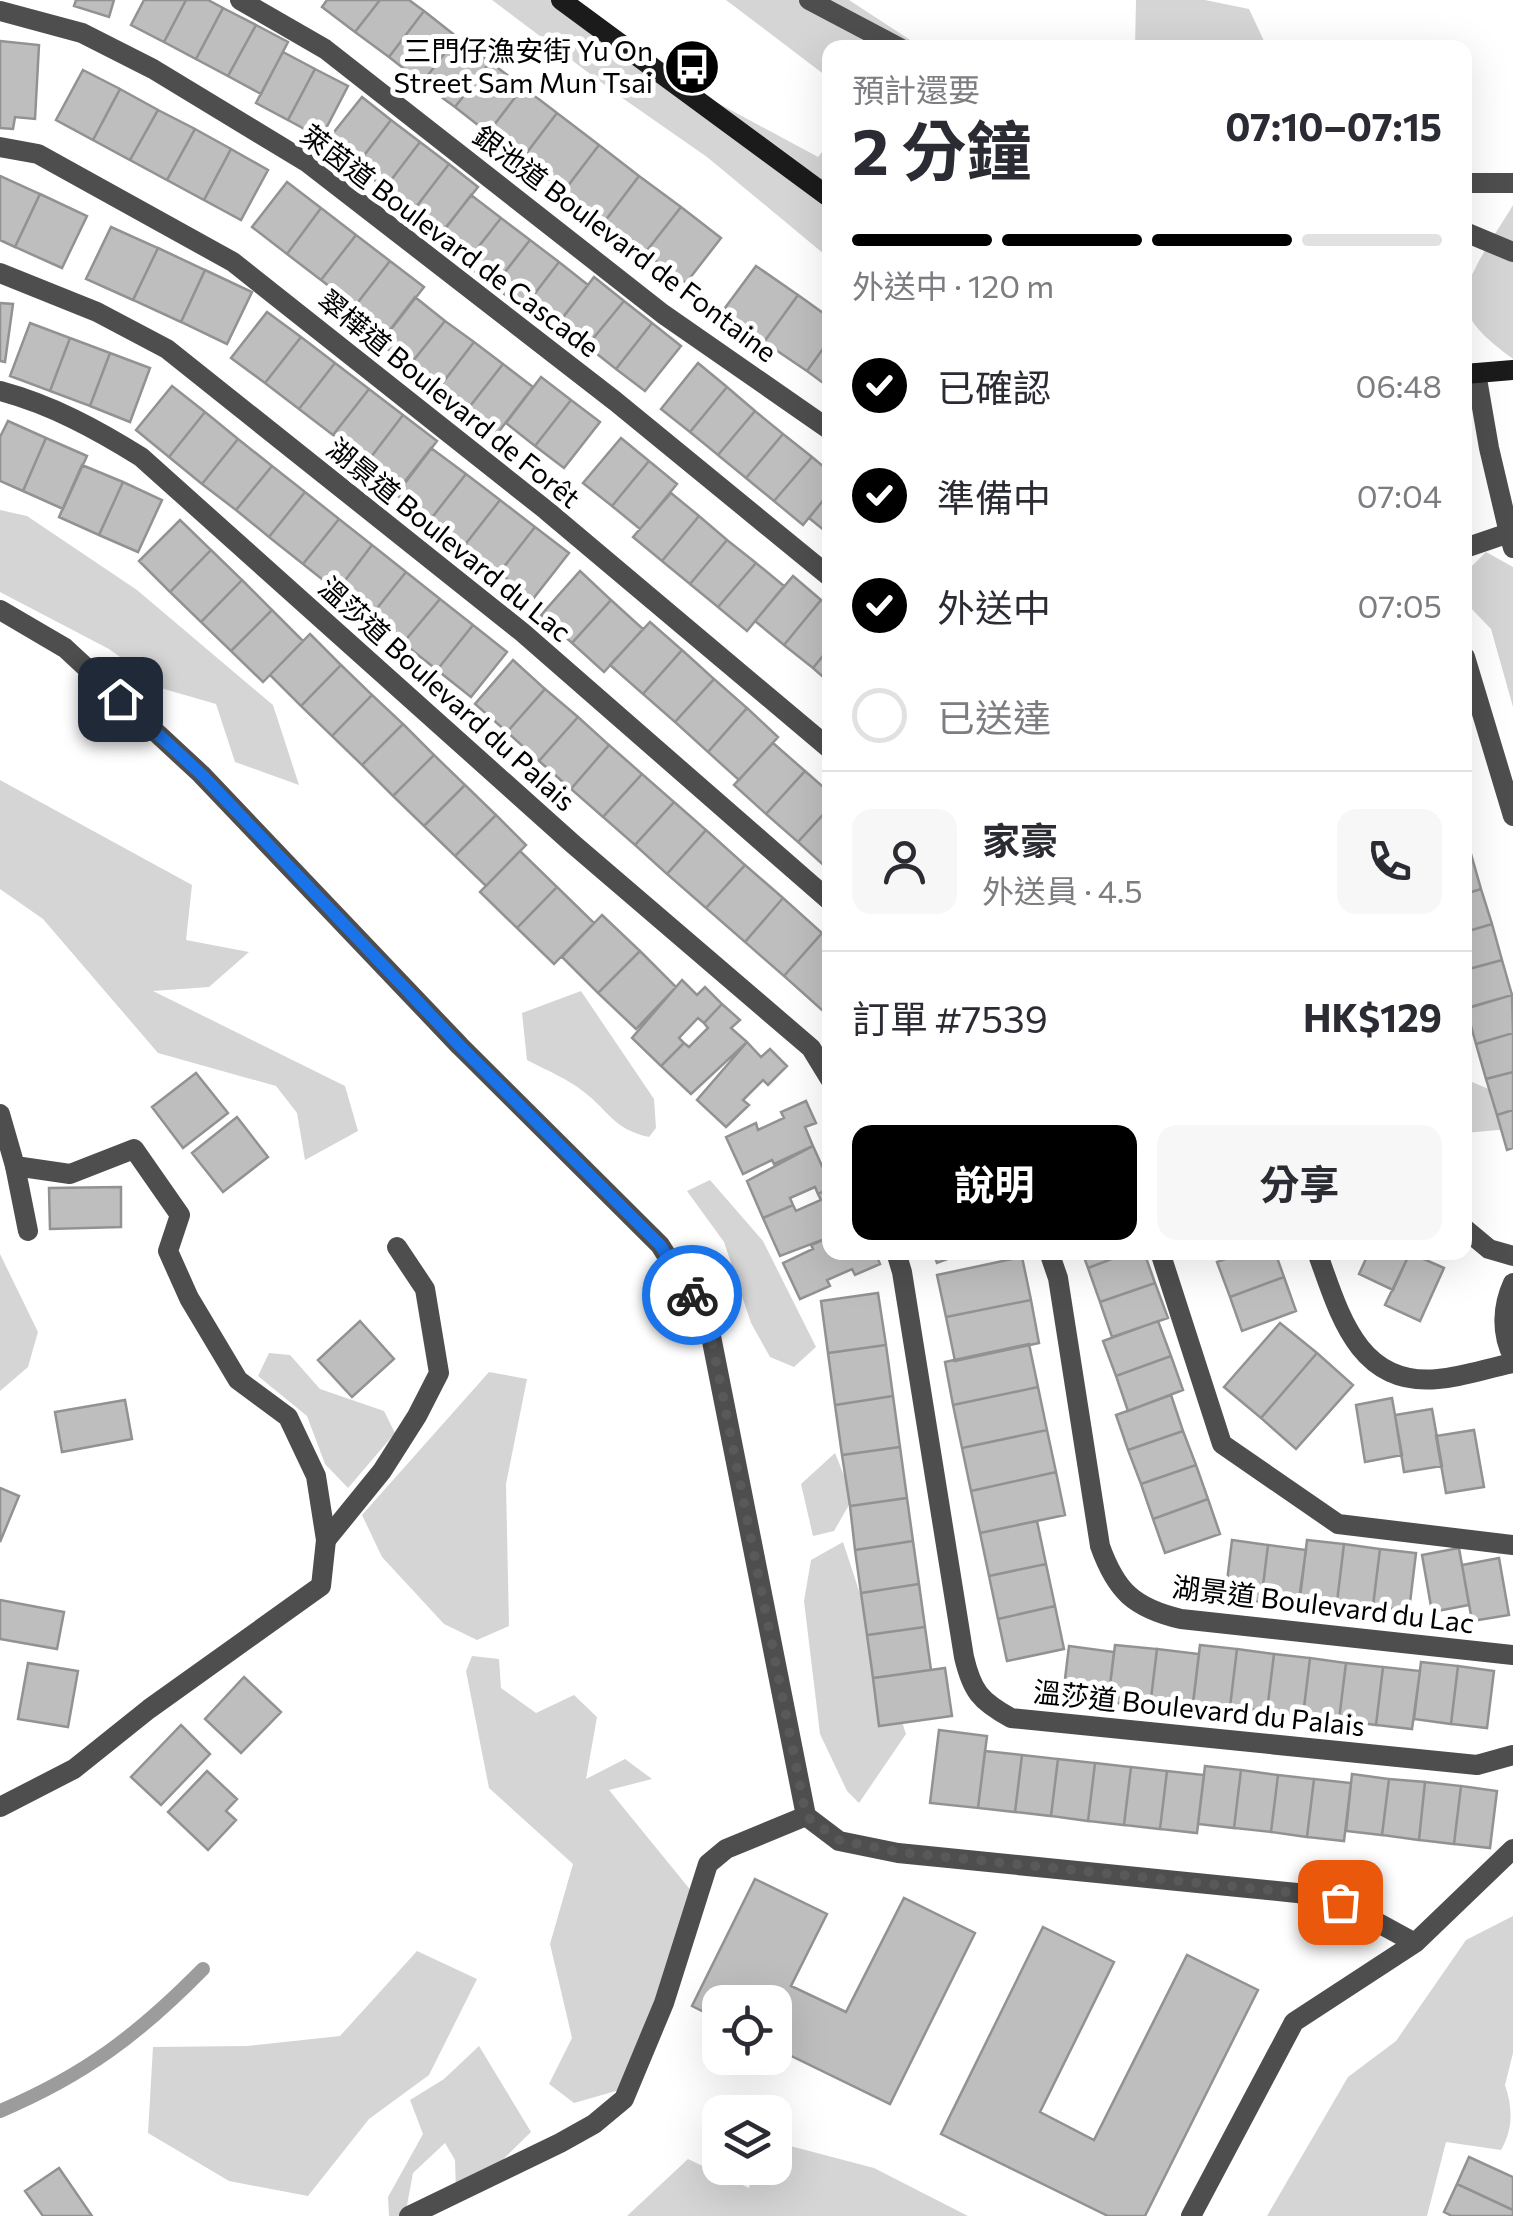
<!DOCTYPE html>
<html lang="zh-TW">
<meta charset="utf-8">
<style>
body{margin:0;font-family:Commissioner,"Noto Sans TC",sans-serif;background:#f7f7f7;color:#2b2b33;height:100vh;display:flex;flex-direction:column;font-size:38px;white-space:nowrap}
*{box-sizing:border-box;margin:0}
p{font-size:32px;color:#7c7c81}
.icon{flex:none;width:55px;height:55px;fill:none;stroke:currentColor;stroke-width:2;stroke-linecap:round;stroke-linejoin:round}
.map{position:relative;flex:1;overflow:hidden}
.sheet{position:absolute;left:822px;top:40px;width:650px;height:1220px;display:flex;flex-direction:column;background:#fff;border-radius:20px;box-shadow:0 10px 40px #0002}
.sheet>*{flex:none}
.tools{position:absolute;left:702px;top:1985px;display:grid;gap:20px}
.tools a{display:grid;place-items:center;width:90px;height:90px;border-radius:20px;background:#fff;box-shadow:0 10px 40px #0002;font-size:50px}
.pin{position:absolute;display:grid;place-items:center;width:85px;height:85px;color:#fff;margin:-42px;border-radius:20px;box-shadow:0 5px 15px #0006}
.courier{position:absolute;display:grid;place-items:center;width:100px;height:100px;margin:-50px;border:8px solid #1a73e8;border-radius:50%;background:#fff;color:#222;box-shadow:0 2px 12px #0007}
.summary em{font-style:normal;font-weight:700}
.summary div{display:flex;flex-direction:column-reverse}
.summary{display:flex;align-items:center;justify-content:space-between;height:170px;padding:0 30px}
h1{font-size:65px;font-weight:700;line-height:75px}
.bar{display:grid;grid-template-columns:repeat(4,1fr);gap:15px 10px;align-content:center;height:120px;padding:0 30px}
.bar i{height:12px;border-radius:8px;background:#e1e1e2}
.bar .on{background:#000}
.bar p{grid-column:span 4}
.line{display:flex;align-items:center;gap:25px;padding:0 30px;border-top:2px solid #e1e1e2}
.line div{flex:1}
.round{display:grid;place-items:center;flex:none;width:105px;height:105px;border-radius:20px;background:#f7f7f7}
ol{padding:0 30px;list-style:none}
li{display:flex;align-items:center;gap:30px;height:110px}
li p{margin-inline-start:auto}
li .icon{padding:10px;border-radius:50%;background:#000;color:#fff;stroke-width:4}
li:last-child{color:#7c7c81}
li i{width:55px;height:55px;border:5px solid #e1e1e2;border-radius:50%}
.action{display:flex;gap:20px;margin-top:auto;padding:20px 30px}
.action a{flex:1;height:115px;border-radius:20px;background:#000;color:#fff;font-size:40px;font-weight:700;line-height:115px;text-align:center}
.action a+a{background:#f7f7f7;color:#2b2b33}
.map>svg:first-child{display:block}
.green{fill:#d5d5d5}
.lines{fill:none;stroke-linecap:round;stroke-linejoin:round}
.stream{stroke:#9c9c9c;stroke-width:14}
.building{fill:#bebebe;stroke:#929292;stroke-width:2.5}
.lane{stroke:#4e4e4e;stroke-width:20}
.street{stroke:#4e4e4e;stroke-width:20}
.secondary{stroke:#1b1b1b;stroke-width:20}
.done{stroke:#595959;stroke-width:10;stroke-dasharray:0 18}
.route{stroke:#1a73e8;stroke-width:12}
.labels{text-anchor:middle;stroke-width:10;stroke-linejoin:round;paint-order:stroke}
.poi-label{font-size:28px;fill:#000;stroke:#fff;text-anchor:end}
.street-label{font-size:28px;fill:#000;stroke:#fff}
</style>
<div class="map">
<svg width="1513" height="2216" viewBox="0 0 1513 2216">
<rect width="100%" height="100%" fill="#fff"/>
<path class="green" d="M492,0H577L701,94L818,157L830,142V259L707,157L618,95Z
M726,0H849L921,47L830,48V79Z
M1136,0H1205L1249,9L1265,43L1262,48L1135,47Z
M1513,205V359C1495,345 1472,329 1465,306C1459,284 1501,226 1513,205Z
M0,510L27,516L137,590L273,705L299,785L235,762L216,704L164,689L109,649L0,592Z
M1486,552L1513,567V707L1491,629L1465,602V573Z
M0,780L192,885L186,940L249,952L209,987L153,991L345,1086L358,1131L305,1160L297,1113L276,1086L158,1053L43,919L0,889Z
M581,991L654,1099L656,1128L649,1137C613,1129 610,1112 584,1092C568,1079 546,1070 527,1060L522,1013Z
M1465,1079L1498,1093L1509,1129L1465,1133Z
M710,1180L763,1241L816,1347L794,1367L770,1357L751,1323L724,1242L687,1191Z
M0,1254L38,1332L28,1367L0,1391Z
M269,1353L290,1355L320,1389L384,1411L395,1433L348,1488L325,1464L307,1416L258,1376Z
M489,1372L527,1379L506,1484L509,1626L477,1640L444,1624L382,1557L362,1515Z
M835,1453L853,1498L834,1531L813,1536L801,1484Z
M843,1542L906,1734L859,1803L847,1791L820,1734L804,1601L811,1560Z
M472,1656L499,1659L501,1688L536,1713L574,1695L597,1717L586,1779L625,1759L652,1779L609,1790L701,1903L630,2087L574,2103L549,2084L572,2038L550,1944L573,1864L489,1788L466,1671Z
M1513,1916V2053L1505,2085C1513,2108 1513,2130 1501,2150L1446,2142L1427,2216H1267L1348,2077L1396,2041L1466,1940Z
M417,1951L477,1979L429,2075L369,2119L308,2196L229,2181L148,2133L153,2047L247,2046L340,2036Z
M479,2046L531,2132L479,2183L456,2191L455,2160L445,2143L413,2173L405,2216H389L388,2197L423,2134L410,2100L444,2079Z
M775,2142L874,2168L968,2216H627L688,2159L749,2188L753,2168H775Z"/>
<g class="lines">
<path class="stream" d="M0,2111C85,2075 139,2034 203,1969"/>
</g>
<path class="building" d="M76,0H114L109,17L74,6Z
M144,0H186L164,42L131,25Z
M186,0H208L223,8L196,59L164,42Z
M327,0H380L355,32L322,7Z
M380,0H409L424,11L389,57L355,32Z
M223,8L256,25L228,76L196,59Z
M424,11L457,37L422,83L389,57Z
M256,25L288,42L261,94L228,76Z
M457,37L490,62L455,107L422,83Z
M0,41L39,45L35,119L15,117L13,129L0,128Z
M283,52L315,69L288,120L256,103Z
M490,62L523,87L488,133L455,107Z
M315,69L348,86L321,138L288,120Z
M83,70L120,89L93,140L56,120Z
M523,87L557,113L522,159L488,133Z
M120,89L158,110L130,160L93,140Z
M362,97L391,120L356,166L326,142Z
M158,110L195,129L167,180L130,160Z
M557,113L599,145L564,191L522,159Z
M391,120L420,142L385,188L356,166Z
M195,129L231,149L204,200L167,180Z
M420,142L449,164L413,211L385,188Z
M599,145L639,176L605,221L564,191Z
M231,149L268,170L241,220L204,200Z
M449,164L478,187L442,232L413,211Z
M0,176L40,194L15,247L0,240Z
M639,176L681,207L645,253L605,221Z
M287,182L321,208L287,254L252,227Z
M40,194L87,216L62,268L15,247Z
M471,195L501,218L465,264L436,241Z
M681,207L721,238L686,283L645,253Z
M321,208L356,235L321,280L287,254Z
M501,218L530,240L494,286L465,264Z
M111,227L158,248L133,300L86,279Z
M356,235L390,261L355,306L321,280Z
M530,240L559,262L523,309L494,286Z
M158,248L205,270L181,322L133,300Z
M390,261L424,287L389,332L355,306Z
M559,262L588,285L552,331L523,309Z
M756,266L798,295L764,342L722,312Z
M205,270L252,292L227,344L181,322Z
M594,277L624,301L587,346L558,324Z
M798,295L830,318V339L807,371L764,342Z
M415,297L445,321L409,366L380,343Z
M624,301L652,323L616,369L587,346Z
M0,303L13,304L5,362L0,361Z
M267,312L301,337L265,383L231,358Z
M445,321L474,342L438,389L409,366Z
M30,323L70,338L50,391L10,376Z
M652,323L681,346L645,391L616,369Z
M301,337L335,363L299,409L265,383Z
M70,338L110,353L90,406L50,391Z
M830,339V388L807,371Z
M474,342L503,364L467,410L438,389Z
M110,353L150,368L130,422L90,406Z
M335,363L369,389L333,435L299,409Z
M698,363L727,387L690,432L661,409Z
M503,364L533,387L497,434L467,410Z
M541,377L571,400L535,446L506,423Z
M172,386L205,412L169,457L136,430Z
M727,387L755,411L718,455L690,432Z
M369,389L403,415L368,461L333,435Z
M571,400L600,422L564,468L535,446Z
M755,411L783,434L746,478L718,455Z
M205,412L238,439L202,484L169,457Z
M403,415L437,441L402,487L368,461Z
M8,421L46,438L23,491L0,481V437Z
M783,434L812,457L774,501L746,478Z
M46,438L87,456L63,509L23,491Z
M621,438L649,461L612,506L583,483Z
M238,439L272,466L236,510L202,484Z
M431,448L466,474L430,520L395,494Z
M812,457L830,472V492L803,525L774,501Z
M649,461L677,484L640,529L612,506Z
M82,465L123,482L99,535L59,517Z
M272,466L305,492L269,537L236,510Z
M466,474L500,500L464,546L430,520Z
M123,482L162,500L138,552L99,535Z
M305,492L339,519L303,564L269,537Z
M830,492V535L809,518Z
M671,493L699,516L662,561L633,537Z
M500,500L535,527L499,573L464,546Z
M699,516L727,540L690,584L662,561Z
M339,519L372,545L337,591L303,564Z
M180,520L211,550L170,592L139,561Z
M535,527L569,553L533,599L499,573Z
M727,540L756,563L718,607L690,584Z
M372,545L406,572L370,617L337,591Z
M211,550L242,580L201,622L170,592Z
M756,563L784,586L747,631L718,607Z
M580,571L611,600L572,643L541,615Z
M406,572L440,599L403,643L370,617Z
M793,576L821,600L784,645L755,621Z
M242,580L272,610L231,651L201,622Z
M440,599L473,625L437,670L403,643Z
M611,600L643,629L604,672L572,643Z
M821,600L830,607V647L813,668L784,645Z
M272,610L303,641L263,682L231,651Z
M650,622L682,650L643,694L610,665Z
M473,625L507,652L471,697L437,670Z
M310,634L341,665L301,706L270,675Z
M830,647V683L813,668Z
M682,650L714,679L675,722L643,694Z
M513,660L545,689L507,732L475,704Z
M341,665L372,695L332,736L301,706Z
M714,679L747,708L708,752L675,722Z
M545,689L578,717L539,761L507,732Z
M372,695L403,724L362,765L332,736Z
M747,708L778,737L739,780L708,752Z
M578,717L609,745L571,789L539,761Z
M403,724L434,755L393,796L362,765Z
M773,743L805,771L766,814L734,785Z
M609,745L642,774L603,817L571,789Z
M434,755L465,785L424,826L393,796Z
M805,771L830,793V807L798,842L766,814Z
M642,774L674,802L635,845L603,817Z
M465,785L496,815L455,856L424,826Z
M674,802L706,830L667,874L635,845Z
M830,807V871L798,842Z
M496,815L526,845L486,886L455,856Z
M706,830L745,865L706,908L667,874Z
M520,851L557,887L517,928L480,892Z
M1471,854L1481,889L1465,894V856Z
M745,865L783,898L745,942L706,908Z
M557,887L594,923L554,964L517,928Z
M1481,889L1492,924L1465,932V894Z
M783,898L822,933L784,976L745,942Z
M602,915L640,951L598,993L562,957Z
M1492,924L1502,960L1465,970V932Z
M822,933L830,940V1001L822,1010L784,976Z
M640,951L676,987L636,1029L598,993Z
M1502,960L1512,995L1465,1009V970Z
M682,980L697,995L705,987L722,1004L704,1023L698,1018L679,1038L684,1043L661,1066L632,1038Z
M1512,995L1513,1033L1476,1044L1466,1008Z
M722,1004L740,1020L731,1028L747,1042L691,1094L661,1066L684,1043L689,1047L708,1028L704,1023Z
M1513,1033V1072L1486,1079L1476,1044Z
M747,1042L761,1057L770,1049L787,1066L768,1085L763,1080L743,1100L749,1105L726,1127L697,1100Z
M1513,1072V1110L1497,1115L1486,1079Z
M196,1073L228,1113L183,1148L152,1107Z
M806,1101L816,1123L805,1127L813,1146L774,1164L772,1160L743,1174L726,1137L756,1123L758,1130L784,1118L781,1112Z
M1513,1110V1148L1507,1150L1497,1115Z
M237,1117L268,1157L223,1192L192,1153Z
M813,1146L822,1166L830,1162V1188L818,1194L815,1187L790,1198L793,1205L763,1218L747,1181Z
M121,1187V1227L50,1229L49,1188Z
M830,1188V1237L780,1256L763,1218L793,1205L796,1211L821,1200L818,1194Z
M830,1237V1252H875L880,1264L855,1275L852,1269L827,1280L830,1286L800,1299L783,1263L813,1249L811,1245Z
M933,1252H966L937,1263Z
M1082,1252H1130L1088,1268Z
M1130,1252H1144L1155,1283L1100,1302L1088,1268Z
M1244,1252H1275L1284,1277L1230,1297L1217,1262Z
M1369,1252H1410L1393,1290L1359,1274Z
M1410,1253L1444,1268L1420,1321L1385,1305Z
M1022,1257L1031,1300L946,1317L937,1275Z
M1284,1277L1296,1311L1242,1331L1230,1297Z
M1155,1283L1168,1318L1112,1337L1100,1302Z
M878,1293L886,1345L828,1353L821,1301Z
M1031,1300L1039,1343L955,1361L946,1317Z
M360,1321L394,1359L352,1397L318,1360Z
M1158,1321L1171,1356L1116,1376L1103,1341Z
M1280,1323L1317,1353L1261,1418L1224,1387Z
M1029,1344L1038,1387L953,1405L945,1362Z
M886,1345L893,1396L835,1405L828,1353Z
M1317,1353L1353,1385L1296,1449L1261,1418Z
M1171,1356L1183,1390L1128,1411L1116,1376Z
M1038,1387L1047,1430L962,1448L953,1405Z
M1171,1395L1183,1431L1128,1450L1116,1415Z
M893,1396L900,1447L842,1455L835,1405Z
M1392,1398L1402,1455L1365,1462L1356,1405Z
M125,1400L132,1439L62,1452L55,1412Z
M1432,1409L1442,1466L1404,1472L1395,1415Z
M1047,1430L1056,1472L971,1491L962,1448Z
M1474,1430L1484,1487L1446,1493L1436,1436Z
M1183,1431L1196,1465L1141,1484L1128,1450Z
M900,1447L907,1498L850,1506L842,1455Z
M1196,1465L1208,1499L1153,1519L1141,1484Z
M1056,1472L1065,1515L980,1533L971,1491Z
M0,1488L19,1496L0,1542Z
M907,1498L913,1541L855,1550L850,1506Z
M1208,1499L1220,1534L1165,1553L1153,1519Z
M1037,1521L1046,1564L989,1576L980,1533Z
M1232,1540L1268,1545L1261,1602L1225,1598Z
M1307,1540L1344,1544L1337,1602L1300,1598Z
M913,1541L919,1584L861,1593L855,1550Z
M1344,1544L1380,1549L1373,1606L1337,1602Z
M1268,1545L1306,1550L1298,1606L1261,1602Z
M1459,1548L1469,1605L1432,1612L1422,1555Z
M1380,1549L1416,1553L1409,1611L1373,1606Z
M1499,1558L1509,1615L1472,1621L1462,1565Z
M1046,1564L1055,1606L998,1619L989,1576Z
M919,1584L925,1627L867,1635L861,1593Z
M0,1600L64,1612L57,1649L0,1639Z
M1055,1606L1064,1649L1007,1661L998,1619Z
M925,1627L931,1670L873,1678L867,1635Z
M1115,1645L1157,1649L1150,1707L1108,1702Z
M1200,1645L1237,1649L1230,1707L1193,1703Z
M1069,1646L1114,1652L1107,1710L1062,1704Z
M1157,1649L1199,1654L1192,1712L1150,1707Z
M1237,1649L1274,1654L1267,1711L1230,1707Z
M1274,1654L1310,1658L1303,1716L1267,1711Z
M1310,1658L1346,1663L1339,1720L1303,1716Z
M1421,1662L1458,1666L1451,1724L1414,1719Z
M28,1663L78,1671L68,1727L18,1719Z
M1346,1663L1383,1667L1376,1725L1339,1720Z
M1458,1666L1494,1671L1487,1728L1451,1724Z
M1383,1667L1420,1671L1412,1729L1376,1725Z
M945,1668L952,1716L879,1726L873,1678Z
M244,1677L281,1712L241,1753L205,1719Z
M181,1725L210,1754L161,1805L131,1777Z
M939,1730L987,1736L978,1808L930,1803Z
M985,1751L1022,1755L1015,1812L978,1808Z
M1022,1755L1058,1759L1051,1816L1015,1812Z
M1058,1759L1095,1763L1088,1821L1051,1816Z
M1095,1763L1131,1767L1124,1825L1088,1821Z
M1205,1766L1241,1770L1234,1828L1198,1824Z
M1131,1767L1167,1771L1160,1829L1124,1825Z
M1241,1770L1278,1775L1271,1832L1234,1828Z
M207,1771L237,1799L226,1811L236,1820L208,1850L168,1812Z
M1167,1771L1204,1775L1197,1833L1160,1829Z
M1352,1774L1389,1779L1382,1835L1346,1831Z
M1278,1775L1314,1779L1307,1837L1271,1832Z
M1314,1779L1351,1783L1344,1841L1307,1837Z
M1389,1779L1425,1782L1419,1840L1382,1835Z
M1425,1782L1461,1786L1454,1844L1419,1840Z
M1461,1786L1497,1791L1490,1848L1454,1844Z
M755,1879L827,1914L791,1986L846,2012L904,1898L975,1933L890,2104L775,2048V2002H720V2020L692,2006Z
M1043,1927L1114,1962L1040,2112L1094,2140L1187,1955L1258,1990L1145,2216H1108L941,2134Z
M1469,2157L1513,2177V2210L1457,2184Z
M59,2168L92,2216H43L25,2191Z
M1457,2184L1513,2210V2216H1452L1444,2212Z"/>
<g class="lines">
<path class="lane" d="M240,0L325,49L663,314L830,430
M0,11L82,33L153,69L308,163L615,401L830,577
M0,147L38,154L233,262L546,510L830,749
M0,273L97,312L167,349L522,632L830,901
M0,391C52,405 96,429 141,457L573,844L811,1048L830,1079
M1465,548L1509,533L1513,548
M1465,657L1513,816
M15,1166L28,1231
M1465,1229L1489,1249L1513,1256
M896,1252L902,1272L964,1657C972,1691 980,1701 1011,1718L1477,1765L1513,1755
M1049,1252L1058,1278L1100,1546C1116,1591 1134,1608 1181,1619L1513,1655
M1160,1252L1222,1444L1338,1524L1513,1545
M1317,1252C1339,1312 1357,1387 1438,1379C1463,1377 1488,1368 1513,1363
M1513,1283C1502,1307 1501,1333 1513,1357
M326,1540L382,1471L417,1416L439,1373L425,1289L397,1247
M806,1816L839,1841L898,1853L1297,1893L1340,1902L1415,1943L1513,1849
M1191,2216L1294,2022L1415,1943"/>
<path class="street" d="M809,0L900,48
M1465,183H1513
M1465,232L1513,252
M1476,373L1489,448L1509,533
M0,610L65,648L201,774L460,1046L660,1245L708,1321L806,1816L726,1849L708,1864L664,2003L624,2099L594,2124L560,2143L409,2216
M0,1114L15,1166L70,1174L134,1149L180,1215L168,1251L189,1298L238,1380L288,1417L316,1476L326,1540L321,1586L149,1709L74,1769L0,1807"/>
<path class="secondary" d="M561,0L830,198
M1465,374L1513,370"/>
</g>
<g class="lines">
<path class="done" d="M692,1295L708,1321L806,1816L839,1840L898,1852L1297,1893L1340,1902"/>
<path class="route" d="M120,699L201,774L460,1046L660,1245L692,1295"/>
</g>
<defs>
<g id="bus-disc" transform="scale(2.875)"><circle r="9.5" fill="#000" stroke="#fff"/><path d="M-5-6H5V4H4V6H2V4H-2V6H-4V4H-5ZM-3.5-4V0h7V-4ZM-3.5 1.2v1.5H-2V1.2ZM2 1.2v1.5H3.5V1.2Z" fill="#fff"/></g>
</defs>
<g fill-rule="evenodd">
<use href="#bus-disc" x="692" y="67"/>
</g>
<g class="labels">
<g class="poi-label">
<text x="653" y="61">三門仔漁安街 Yu On<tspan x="653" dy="32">Street Sam Mun Tsai</tspan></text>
</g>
<g class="street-label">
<text transform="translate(450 241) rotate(37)" y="10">萊茵道 Boulevard de Cascade</text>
<text transform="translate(625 244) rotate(37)" y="10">銀池道 Boulevard de Fontaine</text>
<text transform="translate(449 399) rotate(39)" y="10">翠樺道 Boulevard de Forêt</text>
<text transform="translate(449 540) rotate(39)" y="10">湖景道 Boulevard du Lac</text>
<text transform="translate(447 694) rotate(42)" y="10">溫莎道 Boulevard du Palais</text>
<text transform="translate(1323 1605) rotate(7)" y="10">湖景道 Boulevard du Lac</text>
<text transform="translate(1199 1709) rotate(6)" y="10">溫莎道 Boulevard du Palais</text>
</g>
</g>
</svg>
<div class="tools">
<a><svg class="icon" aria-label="locate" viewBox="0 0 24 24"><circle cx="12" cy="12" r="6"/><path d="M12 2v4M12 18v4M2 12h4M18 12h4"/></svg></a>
<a><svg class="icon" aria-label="layers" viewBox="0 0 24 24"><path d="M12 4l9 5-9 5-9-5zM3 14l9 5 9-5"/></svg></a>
</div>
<div class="pin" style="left:1340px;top:1902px;background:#ea580c"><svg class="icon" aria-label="bag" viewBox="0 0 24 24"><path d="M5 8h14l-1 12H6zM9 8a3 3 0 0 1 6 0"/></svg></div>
<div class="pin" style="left:120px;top:699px;background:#1f2937"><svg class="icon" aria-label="home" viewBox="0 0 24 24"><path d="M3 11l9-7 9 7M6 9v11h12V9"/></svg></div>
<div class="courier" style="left:692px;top:1295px"><svg class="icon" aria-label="bike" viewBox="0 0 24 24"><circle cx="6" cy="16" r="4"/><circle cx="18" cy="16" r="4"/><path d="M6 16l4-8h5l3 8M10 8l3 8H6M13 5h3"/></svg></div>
<section class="sheet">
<div class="summary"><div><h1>2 分鐘</h1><p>預計還要</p></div><em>07:10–07:15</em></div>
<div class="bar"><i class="on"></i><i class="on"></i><i class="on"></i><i></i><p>外送中 · 120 m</p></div>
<ol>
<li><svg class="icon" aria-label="check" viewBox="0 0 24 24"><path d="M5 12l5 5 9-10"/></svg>已確認<p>06:48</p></li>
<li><svg class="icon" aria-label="check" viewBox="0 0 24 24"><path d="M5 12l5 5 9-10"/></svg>準備中<p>07:04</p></li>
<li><svg class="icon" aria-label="check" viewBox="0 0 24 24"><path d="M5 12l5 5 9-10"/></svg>外送中<p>07:05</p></li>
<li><i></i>已送達</li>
</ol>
<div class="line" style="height:180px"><a class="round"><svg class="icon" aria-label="person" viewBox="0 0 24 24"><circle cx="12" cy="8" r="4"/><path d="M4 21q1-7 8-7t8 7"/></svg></a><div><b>家豪</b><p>外送員 · 4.5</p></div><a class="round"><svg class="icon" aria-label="phone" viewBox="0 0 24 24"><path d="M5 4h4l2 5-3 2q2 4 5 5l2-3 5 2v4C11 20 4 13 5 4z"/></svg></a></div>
<div class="line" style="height:130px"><div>訂單 #7539</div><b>HK$129</b></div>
<div class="action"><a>說明</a><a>分享</a></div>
</section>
</div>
